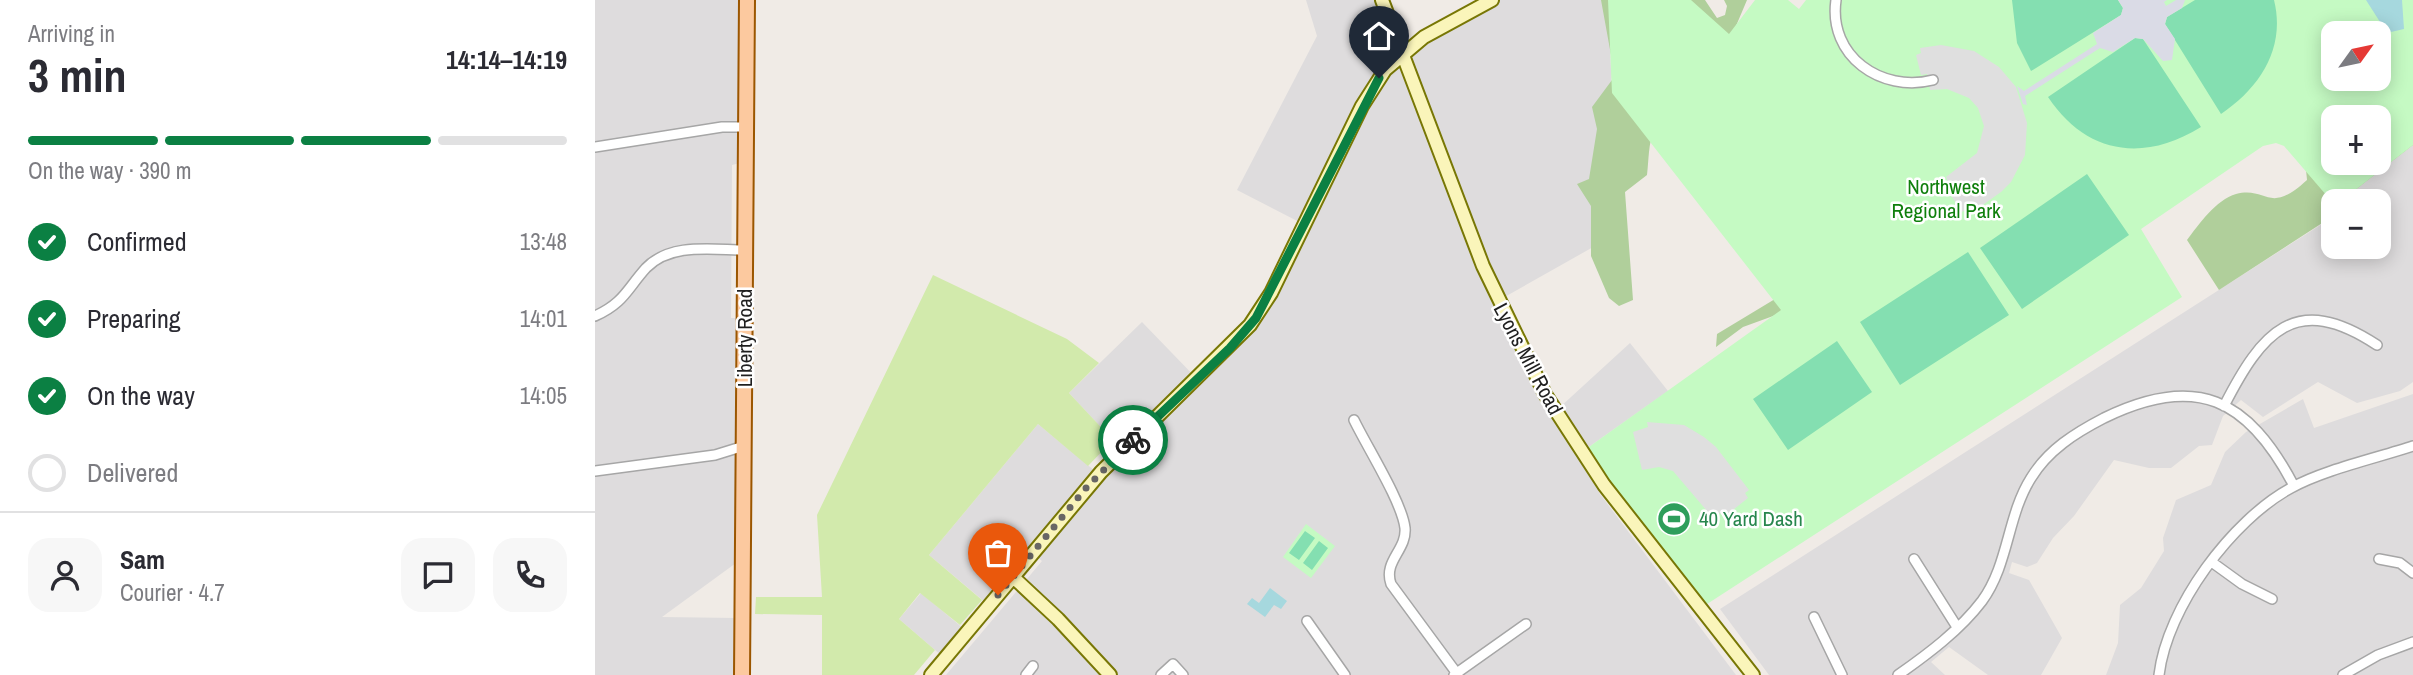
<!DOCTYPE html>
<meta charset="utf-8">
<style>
body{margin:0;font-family:"Archivo Narrow",sans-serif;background:#f7f7f7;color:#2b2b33;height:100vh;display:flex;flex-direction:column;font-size:26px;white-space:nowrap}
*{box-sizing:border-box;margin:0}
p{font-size:23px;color:#7c7c81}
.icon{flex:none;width:38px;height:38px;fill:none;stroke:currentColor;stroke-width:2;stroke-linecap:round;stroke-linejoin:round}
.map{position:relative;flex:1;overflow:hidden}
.details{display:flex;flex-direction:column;background:#fff;width:595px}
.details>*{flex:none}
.needle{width:46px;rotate:57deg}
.tools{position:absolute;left:1726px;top:21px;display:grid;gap:14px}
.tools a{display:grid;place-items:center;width:70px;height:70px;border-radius:14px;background:#fff;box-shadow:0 4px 18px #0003;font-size:35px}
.pin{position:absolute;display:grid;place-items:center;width:60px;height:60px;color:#fff;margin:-72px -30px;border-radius:50% 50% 50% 0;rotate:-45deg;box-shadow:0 0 7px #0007}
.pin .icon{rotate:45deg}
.courier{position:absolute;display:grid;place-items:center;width:70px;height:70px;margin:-35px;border:5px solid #0b8043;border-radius:50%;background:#fff;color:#222;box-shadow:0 2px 9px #0007}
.headline em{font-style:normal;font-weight:700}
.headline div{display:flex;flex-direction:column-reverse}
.headline{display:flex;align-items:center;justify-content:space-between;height:119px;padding:0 28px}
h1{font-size:46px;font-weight:700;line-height:52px}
.bar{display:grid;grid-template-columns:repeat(4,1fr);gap:10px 7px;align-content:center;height:84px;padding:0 28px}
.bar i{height:9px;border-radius:5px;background:#e1e1e2}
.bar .active{background:#0b8043}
.bar p{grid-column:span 4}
.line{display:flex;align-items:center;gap:18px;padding:0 28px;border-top:2px solid #e1e1e2}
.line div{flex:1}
.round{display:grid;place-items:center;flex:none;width:74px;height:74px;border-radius:21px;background:#f7f7f7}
ol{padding:0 28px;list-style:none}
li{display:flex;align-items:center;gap:21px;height:77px}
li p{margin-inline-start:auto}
li .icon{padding:7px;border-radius:50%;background:#0b8043;color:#fff;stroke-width:4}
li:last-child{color:#7c7c81}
li i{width:38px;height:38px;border:4px solid #e1e1e2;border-radius:50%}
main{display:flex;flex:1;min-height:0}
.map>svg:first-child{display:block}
.residential{fill:#dedcdd}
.grass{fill:#d2eaac}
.forest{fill:#b0cf9b;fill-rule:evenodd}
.park{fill:#c5fac3;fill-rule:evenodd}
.pitch{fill:#84dfb1}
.parking{fill:#dfdfdf}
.plaza{fill:#dadbe6}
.water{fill:#a6d8de}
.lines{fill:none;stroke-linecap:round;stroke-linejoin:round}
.street-casing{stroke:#a6a6a6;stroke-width:12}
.secondary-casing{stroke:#787705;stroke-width:16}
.primary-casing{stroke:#9b5600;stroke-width:18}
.street{stroke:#fff;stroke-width:9}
.secondary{stroke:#faf5ba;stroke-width:12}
.primary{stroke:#fcc99f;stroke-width:14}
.done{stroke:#686665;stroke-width:7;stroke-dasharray:0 12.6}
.route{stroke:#0b8043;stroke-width:9}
.labels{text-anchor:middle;stroke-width:5;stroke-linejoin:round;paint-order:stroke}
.park-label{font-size:21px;fill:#0f7f0c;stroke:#fff}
.street-label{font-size:21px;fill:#1f1f1f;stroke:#fff}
.leisure-label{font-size:21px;fill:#27864d;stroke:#fff;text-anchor:start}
</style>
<main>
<section class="details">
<div class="headline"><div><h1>3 min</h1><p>Arriving in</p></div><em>14:14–14:19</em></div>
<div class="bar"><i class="active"></i><i class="active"></i><i class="active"></i><i></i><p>On the way · 390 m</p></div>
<ol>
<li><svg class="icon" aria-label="check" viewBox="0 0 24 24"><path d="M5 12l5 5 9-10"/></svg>Confirmed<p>13:48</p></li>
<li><svg class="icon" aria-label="check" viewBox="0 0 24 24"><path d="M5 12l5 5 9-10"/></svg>Preparing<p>14:01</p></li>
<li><svg class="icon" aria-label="check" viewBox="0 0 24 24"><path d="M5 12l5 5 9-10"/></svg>On the way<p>14:05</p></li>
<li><i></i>Delivered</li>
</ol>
<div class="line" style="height:126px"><a class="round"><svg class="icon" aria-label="person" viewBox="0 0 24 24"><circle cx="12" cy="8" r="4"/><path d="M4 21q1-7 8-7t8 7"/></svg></a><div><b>Sam</b><p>Courier · 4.7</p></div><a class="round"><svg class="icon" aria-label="chat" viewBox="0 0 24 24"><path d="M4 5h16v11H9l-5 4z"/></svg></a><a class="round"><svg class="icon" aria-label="phone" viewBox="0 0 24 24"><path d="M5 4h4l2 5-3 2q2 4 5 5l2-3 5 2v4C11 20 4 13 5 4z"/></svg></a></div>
</section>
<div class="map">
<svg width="1818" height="675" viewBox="0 0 1818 675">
<rect width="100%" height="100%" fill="#f0ebe6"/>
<path class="residential" d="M0,0H146L145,163L137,165L136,318H143L142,557L141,563L67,617L141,618L140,675H0Z
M711,0H784L810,79L902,313L938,386L1005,494L1141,675H351L447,561L435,551L391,603L334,555L443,424L506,476L529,452L474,393L547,322L605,382L656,330L712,226L642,190L722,36Z
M904,0H1013L1023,233L906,299L814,55L859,23Z
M1818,145V382L1805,391L1762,403L1723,382L1668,417L1646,400L1628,416L1617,445L1604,446L1576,468H1554L1519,460L1479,516L1458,538L1442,563L1432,567L1417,562L1414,573L1434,580L1467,638L1446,675H1393L1354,647L1336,662L1350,675H1174L1125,609L1738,217V247H1783V201H1746Z
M1035,343L1073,391L991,449L964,408Z
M1818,394V675H1511L1523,643L1525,605L1546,588L1569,551L1568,538L1581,500L1616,485L1630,452L1651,432L1708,399L1719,428Z
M326,593L369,629L347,656L304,619Z"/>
<path class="grass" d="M338,275L472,339L504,363L474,393L518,440L493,466L443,424L334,555L387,600L365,625L325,593L304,619L340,650L319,675H227V615L160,614L161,597H227L222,515Z"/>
<path class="forest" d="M1006,0H1110L1122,18L1130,15L1132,6L1129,0H1152L1141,26L1197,309L1148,327L1121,347L1122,334L1180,299L1059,130C1053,145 1054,159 1052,175L1030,192L1038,300L1024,306L1014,298L996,256V206L982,184L994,179L1002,129L997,107L1017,80L1016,55Z
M1738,33V79H1783L1818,49V145L1746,201H1738V216L1624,290L1592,240C1604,224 1621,200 1641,194C1673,186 1673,216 1712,180L1709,149ZM1738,117H1783V163H1738Z"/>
<path class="park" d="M1013,0H1096L1134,34L1160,0H1193L1204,9L1211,0H1818V145L1746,201L1738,203L1689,146L1681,143L1668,146L1546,229L1587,297L1109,606L991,449L1186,310L1017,93ZM1738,33H1783V79H1738ZM1738,117H1783V163H1738Z
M711,524L740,546L716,578L688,557Z"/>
<path class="pitch" d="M1417,0H1523L1528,8L1526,15L1436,71L1422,43Z
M1600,0H1679C1691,48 1665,88 1626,114L1570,24L1572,17Z
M1540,38L1548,39L1606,127C1548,163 1491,154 1453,97Z
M1492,174L1534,235L1427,309L1385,248Z
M1373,252L1414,315L1305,385L1265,322Z
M1242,341L1277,392L1193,450L1158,399Z
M710,531L720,538L704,560L694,553Z
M724,541L733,548L717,570L708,563Z"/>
<path class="parking" d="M1346,45L1379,51L1404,67L1421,87L1432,123L1430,155L1416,182L1406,192L1375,214L1371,209L1367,212L1349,185L1353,182L1351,177L1382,153L1389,126L1383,108L1374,98L1352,89L1335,90L1332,74L1326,75L1321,55L1326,53L1325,48Z
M1052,422L1089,425L1109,437L1121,447L1154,490L1150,493L1153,498L1129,517L1125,513L1118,518L1078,471L1064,467L1047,470L1038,432L1053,427Z"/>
<path class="plaza" d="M1523,0H1572L1569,2L1571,6L1581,0H1590L1587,8L1572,17L1570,24L1580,39L1577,60L1568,61L1548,39L1540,38L1518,52L1505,48L1430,96L1432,105L1428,104L1422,86L1429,91L1502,44L1498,33L1526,15L1528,8Z"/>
<path class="water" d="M1771,0H1807L1809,29L1796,32L1785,22Z
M675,588L692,601L686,609L679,605L670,617L652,604L657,598L664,603Z"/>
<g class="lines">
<g class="street-casing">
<path id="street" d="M1241,0C1233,56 1286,93 1338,80
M0,147L127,127H151
M0,316C29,303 32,289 51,268C76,242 118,250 151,250
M1629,406C1667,332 1700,291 1782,345
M759,420C772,447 807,502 810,528C812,550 788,561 796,584L863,675
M0,471L120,455L149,446
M1319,559L1362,627
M1784,559L1805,563L1818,573
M1618,563L1647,584L1677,599
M1219,617L1247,675
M712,621L750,675
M431,675L438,666
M566,675L578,664L588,675
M859,675L931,624
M1303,675C1333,654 1365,630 1387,601C1414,564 1412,516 1436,478C1453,450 1480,433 1509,418C1601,373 1653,398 1699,486
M1564,675C1572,607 1637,520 1696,488C1728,470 1782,458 1818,446
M1748,675L1783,655L1818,642"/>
</g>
<g class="secondary-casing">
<path id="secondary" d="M787,0L888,266L950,394L1009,485L1158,675
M418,577L463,619L515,675
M336,675L506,472L655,325L676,293L767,106L790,70L829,37L897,0"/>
</g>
<g class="primary-casing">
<path id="primary" d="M147,675L152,0"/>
</g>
<use href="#street" class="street"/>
<use href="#secondary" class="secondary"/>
<use href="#primary" class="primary"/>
</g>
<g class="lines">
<path class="done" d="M403,595L491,488L538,440"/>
<path class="route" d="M538,440L635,348L661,318L784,78"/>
</g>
<defs>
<g id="stadium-disc" transform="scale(1.75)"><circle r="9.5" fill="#2e9e5b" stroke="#fff"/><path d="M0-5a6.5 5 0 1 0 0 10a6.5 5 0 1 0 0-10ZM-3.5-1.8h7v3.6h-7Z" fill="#fff"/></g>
</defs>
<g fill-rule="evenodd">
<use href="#stadium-disc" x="1079" y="519"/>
</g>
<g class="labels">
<g class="park-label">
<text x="1351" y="194">Northwest<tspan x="1351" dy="24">Regional Park</tspan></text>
</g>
<g class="street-label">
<text transform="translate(150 338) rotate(-90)" y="7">Liberty Road</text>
<text transform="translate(933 359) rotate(62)" y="7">Lyons Mill Road</text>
</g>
<g class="leisure-label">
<text x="1104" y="526">40 Yard Dash</text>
</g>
</g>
</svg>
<div class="tools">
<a><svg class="needle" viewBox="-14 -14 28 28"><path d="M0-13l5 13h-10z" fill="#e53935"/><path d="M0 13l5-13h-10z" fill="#7c7c81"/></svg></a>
<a>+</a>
<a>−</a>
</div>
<div class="pin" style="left:403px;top:595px;background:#ea580c"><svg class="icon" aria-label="bag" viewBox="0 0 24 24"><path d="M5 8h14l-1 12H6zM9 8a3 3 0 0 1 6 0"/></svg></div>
<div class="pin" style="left:784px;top:78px;background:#1f2937"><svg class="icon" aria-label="home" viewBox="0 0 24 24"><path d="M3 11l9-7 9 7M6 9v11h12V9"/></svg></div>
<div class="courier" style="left:538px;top:440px"><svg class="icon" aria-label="bike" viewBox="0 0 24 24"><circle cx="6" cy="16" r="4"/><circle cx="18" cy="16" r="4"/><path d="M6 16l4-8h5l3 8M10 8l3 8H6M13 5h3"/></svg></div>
</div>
</main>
